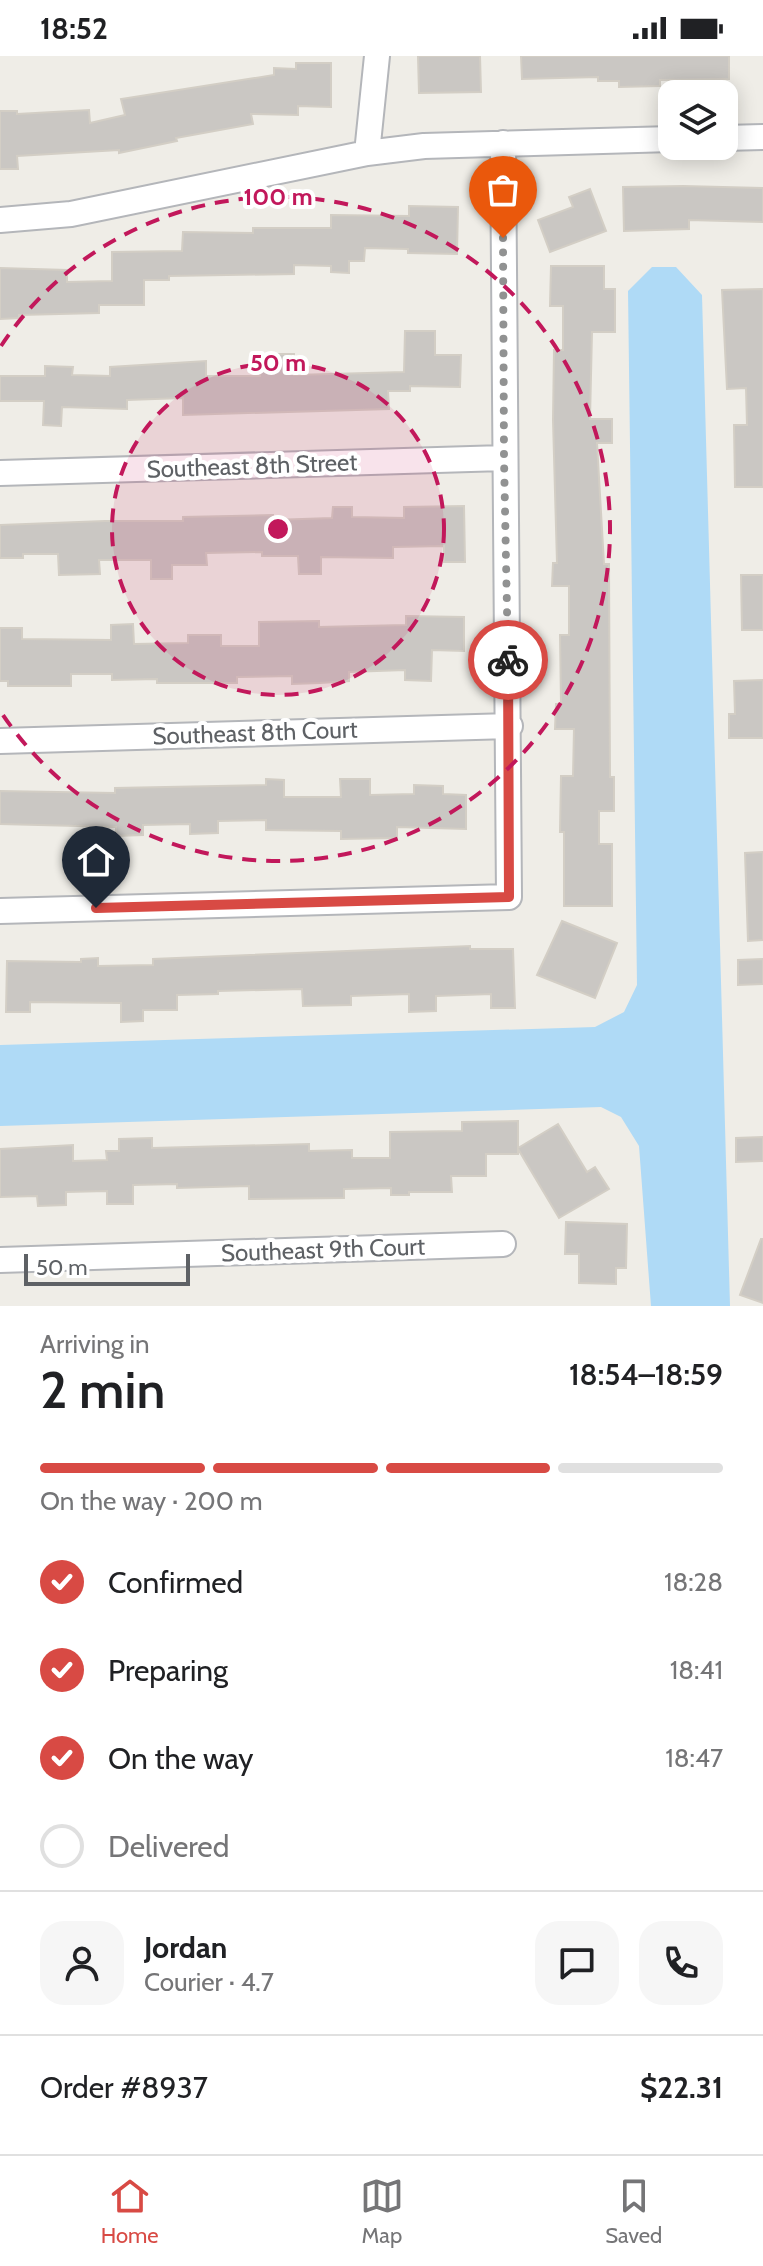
<!DOCTYPE html>
<meta charset="utf-8">
<style>
body{margin:0;font-family:Cabin,sans-serif;background:#f6f6f6;color:#202124;height:100vh;display:flex;flex-direction:column;font-size:30px;white-space:nowrap}
*{box-sizing:border-box;margin:0}
p{font-size:26px;color:#757577}
.icon{flex:none;width:44px;height:44px;fill:none;stroke:currentColor;stroke-width:2;stroke-linecap:round;stroke-linejoin:round}
.map{position:relative;height:1250px;overflow:hidden}
.details{display:flex;flex-direction:column;background:#fff;flex:1}
.details>*{flex:none}
.fabs{position:absolute;left:658px;top:24px;display:grid;gap:16px}
.fabs a{display:grid;place-items:center;width:80px;height:80px;border-radius:16px;background:#fff;box-shadow:0 4px 20px #0003;font-size:40px}
.scale{position:absolute;left:24px;bottom:20px;width:166px;box-sizing:border-box;padding-left:8px;border:4px solid #5e6165;border-top:0;font-size:22px;line-height:28px;white-space:nowrap;color:#5e6165;-webkit-text-stroke:6px #fff;paint-order:stroke}
.pin{position:absolute;display:grid;place-items:center;width:68px;height:68px;color:#fff;margin:-82px -34px;border-radius:50% 50% 50% 0;rotate:-45deg;box-shadow:0 0 8px #0007}
.pin .icon{rotate:45deg}
.courier{position:absolute;display:grid;place-items:center;width:80px;height:80px;margin:-40px;border:6px solid #d84a44;border-radius:50%;background:#fff;color:#222;box-shadow:0 2px 10px #0007}
.summary em{font-style:normal;font-weight:600}
.summary div{display:flex;flex-direction:column-reverse}
.summary{display:flex;align-items:center;justify-content:space-between;height:136px;padding:0 40px}
h1{font-size:52px;font-weight:600;line-height:60px}
.bar{display:grid;grid-template-columns:repeat(4,1fr);gap:12px 8px;align-content:center;height:96px;padding:0 40px}
.bar i{height:10px;border-radius:6px;background:#e0e0e0}
.bar .selected{background:#d84a44}
.bar p{grid-column:span 4}
.line{display:flex;align-items:center;gap:20px;padding:0 40px;border-top:2px solid #e0e0e0}
.line div{flex:1}
.round{display:grid;place-items:center;flex:none;width:84px;height:84px;border-radius:24px;background:#f6f6f6}
ol{padding:0 40px;list-style:none}
li{display:flex;align-items:center;gap:24px;height:88px}
li p{margin-inline-start:auto}
li .icon{padding:8px;border-radius:50%;background:#d84a44;color:#fff;stroke-width:4}
li:last-child{color:#757577}
li i{width:44px;height:44px;border:4px solid #e0e0e0;border-radius:50%}
.status{display:flex;justify-content:space-between;align-items:center;height:56px;padding:0 40px;background:#fff;direction:ltr}
.status svg{height:22px;fill:currentColor}
.dock{display:flex;justify-content:space-around;align-items:center;height:112px;border-top:2px solid #e0e0e0;background:#fff;font-size:22px;color:#757577}
.dock a{display:grid;justify-items:center;gap:4px}
.dock .selected{color:#d84a44}
.map>svg:first-child{display:block}
.water{fill:#afdaf6}
.building{fill:#cac7c3;stroke:#d3cec5;stroke-width:2}
.lines{fill:none;stroke-linecap:round;stroke-linejoin:round}
.street-casing{stroke:#b4b6ba;stroke-width:28}
.street{stroke:#fff;stroke-width:24}
.done{stroke:#919292;stroke-width:8;stroke-dasharray:0 14.4}
.route{stroke:#d84a44;stroke-width:10}
.ring{fill:none;stroke:#c2185b;stroke-width:4;stroke-dasharray:14 10}
.labels{text-anchor:middle;stroke-width:8;stroke-linejoin:round;paint-order:stroke}
.street-label{font-size:24px;fill:#5e6165;stroke:#fff}
.centre{fill:#c2185b;stroke:#fff;stroke-width:4}
.ring-label{font-size:24px;text-anchor:middle;font-weight:bold;fill:#c2185b;stroke:#fff;stroke-width:8;stroke-linejoin:round;paint-order:stroke}
</style>
<div class="status"><b>18:52</b><svg viewBox="0 0 49 12"><path d="M0 12V9h3v3zM5 12V6h3v6zM10 12V3h3v9zM15 12V0h3v12zM26 1h20v11H26zM47 4h2v5h-2z"/></svg></div>
<div class="map">
<svg width="763" height="1250" viewBox="0 0 763 1250">
<rect width="100%" height="100%" fill="#efede7"/>
<path class="water" d="M652,211H676L702,239L730,1250H651L639,1090L621,1061L601,1051L0,1070V989L595,971L624,956L637,929L628,235Z"/>
<path class="building" d="M418,0H480L481,36L419,37Z
M521,0H729V23L660,24V30L619,31V25H598V21L522,23Z
M296,7H331V51L298,50V59L251,58L253,68L176,82L177,85L119,97V94L17,100L18,113H0V55H17V58L89,54L90,67L125,59L121,43L274,19V12L296,13Z
M683,130L763,132V166L689,164V173L624,175L623,131Z
M590,133L606,175L550,196L538,164L573,151L569,141Z
M409,150L458,151L457,198L408,197V193L365,192L364,205H349V217L331,216V210L294,209V218L169,220V224H144V249H99V257L19,259V262L0,263V212L67,214V226L112,225V196L182,195L183,176L253,177V172H331V159L409,160Z
M551,210H604V233H615V276H592L590,363H612V387H597L604,508H609L610,721H614V755H599V788H612V850H564V776H560L561,720H573L574,673H555L556,648H561L560,579H569V530H552L553,507H557L553,364L554,294H563V250H550Z
M763,233V431H735L734,369H747L746,332L727,333L722,234Z
M405,275H435V299H461L460,331L410,330V335H388L389,353L183,359V342L127,344V353L62,351L61,370L43,369L44,345H0V320H45V310L73,311L72,319L110,320V311L206,305V320H260L259,298H294V319L404,316Z
M464,450L465,506H444V490L393,491V502L321,501V518H299L298,500H262V496L206,497L207,509H172V523H151V504H99L100,518L59,519L58,498H23V502H0V469L105,465H183V461L273,459V464L332,462L333,451H352V461L404,462V451Z
M741,519H763V574H742Z
M406,560L464,561V595L432,594L431,625L405,624V614L349,616V625L320,627L292,628V620L237,621V627H157V623L112,624V618H71V630H8V625H0V572H22V583L111,584V569L133,568L134,588L188,587V579H221V590H259V566L319,565V571L406,569Z
M763,624V682H729V658H735L734,625Z
M266,723L284,724V741H341L340,723H370V739L414,738V729L443,730V738L466,739V773L397,771V782L341,783V775L266,774V764L218,765V777L190,778V768L143,769V779L116,780V771L0,768V735L115,737V732L266,729Z
M763,796V884L748,885L745,797Z
M562,865L617,887L595,942L537,919Z
M470,890V893H513L515,952H491V938L436,940V955L409,956V938L351,940V949L303,950L302,933L218,935V938L177,939V954H143V965L121,966V947L30,946V956H6L7,905L81,906V903L98,902V910L153,909V903Z
M763,903V928L738,929V904Z
M518,1065V1092L558,1068L587,1116L595,1111L609,1133L559,1162L518,1093V1098H486V1120H451L452,1136H409V1139H391V1132L344,1133V1142L249,1143V1130L177,1132V1128L133,1129V1148H107V1135L66,1136V1149L38,1150L37,1140L0,1141V1093L73,1089V1105L107,1104L106,1095H119V1083L152,1082V1092L309,1088V1095L352,1094V1102H390V1076L462,1075V1066Z
M763,1081V1105L736,1106V1082Z
M566,1166L627,1168L626,1212H616V1228L579,1227V1198H565Z
M761,1183H763V1247L740,1239Z"/>
<g class="lines">
<g class="street-casing">
<path id="street" d="M724,82L763,81
M367,97L377,0
M0,164L71,158L367,97L424,90L672,83
M0,417L504,402
M0,685L510,670
M0,855L509,841L503,87
M0,1204L503,1188"/>
</g>
<use href="#street" class="street"/>
</g>
<g class="lines">
<path class="done" d="M503,182L504,402L508,604"/>
<path class="route" d="M96,852L509,841L508,604"/>
</g>
<circle cx="278" cy="473" r="166" fill="#c2185b" fill-opacity=".12"/>
<g class="ring">
<circle cx="278" cy="473" r="166"/>
<path d="M1 290A332 332 0 1 1 1 656"/>
</g>
<g class="labels">
<g class="street-label">
<text transform="translate(252 410) rotate(-2)" y="8">Southeast 8th Street</text>
<text transform="translate(255 677) rotate(-2)" y="8">Southeast 8th Court</text>
<text transform="translate(323 1194) rotate(-2)" y="8">Southeast 9th Court</text>
</g>
</g>
<circle cx="278" cy="473" r="12" class="centre"/>
<g class="ring-label">
<text x="278" y="149">100 m</text>
<text x="278" y="315">50 m</text>
</g>
</svg>
<div class="fabs">
<a><svg class="icon" aria-label="layers" viewBox="0 0 24 24"><path d="M12 4l9 5-9 5-9-5zM3 14l9 5 9-5"/></svg></a>
</div>
<div class="scale">50 m</div>
<div class="pin" style="left:503px;top:182px;background:#ea580c"><svg class="icon" aria-label="bag" viewBox="0 0 24 24"><path d="M5 8h14l-1 12H6zM9 8a3 3 0 0 1 6 0"/></svg></div>
<div class="pin" style="left:96px;top:852px;background:#1f2937"><svg class="icon" aria-label="home" viewBox="0 0 24 24"><path d="M3 11l9-7 9 7M6 9v11h12V9"/></svg></div>
<div class="courier" style="left:508px;top:604px"><svg class="icon" aria-label="bike" viewBox="0 0 24 24"><circle cx="6" cy="16" r="4"/><circle cx="18" cy="16" r="4"/><path d="M6 16l4-8h5l3 8M10 8l3 8H6M13 5h3"/></svg></div>
</div>
<section class="details">
<div class="summary"><div><h1>2 min</h1><p>Arriving in</p></div><em>18:54–18:59</em></div>
<div class="bar"><i class="selected"></i><i class="selected"></i><i class="selected"></i><i></i><p>On the way · 200 m</p></div>
<ol>
<li><svg class="icon" aria-label="check" viewBox="0 0 24 24"><path d="M5 12l5 5 9-10"/></svg>Confirmed<p>18:28</p></li>
<li><svg class="icon" aria-label="check" viewBox="0 0 24 24"><path d="M5 12l5 5 9-10"/></svg>Preparing<p>18:41</p></li>
<li><svg class="icon" aria-label="check" viewBox="0 0 24 24"><path d="M5 12l5 5 9-10"/></svg>On the way<p>18:47</p></li>
<li><i></i>Delivered</li>
</ol>
<div class="line" style="height:144px"><a class="round"><svg class="icon" aria-label="person" viewBox="0 0 24 24"><circle cx="12" cy="8" r="4"/><path d="M4 21q1-7 8-7t8 7"/></svg></a><div><b>Jordan</b><p>Courier · 4.7</p></div><a class="round"><svg class="icon" aria-label="chat" viewBox="0 0 24 24"><path d="M4 5h16v11H9l-5 4z"/></svg></a><a class="round"><svg class="icon" aria-label="phone" viewBox="0 0 24 24"><path d="M5 4h4l2 5-3 2q2 4 5 5l2-3 5 2v4C11 20 4 13 5 4z"/></svg></a></div>
<div class="line" style="height:104px"><div>Order #8937</div><b>$22.31</b></div>
</section>
<nav class="dock">
<a class="selected"><svg class="icon" aria-label="home" viewBox="0 0 24 24"><path d="M3 11l9-7 9 7M6 9v11h12V9"/></svg>Home</a>
<a><svg class="icon" aria-label="map" viewBox="0 0 24 24"><path d="M3 6l6-2 6 2 6-2v14l-6 2-6-2-6 2zM9 4v14M15 6v14"/></svg>Map</a>
<a><svg class="icon" aria-label="saved" viewBox="0 0 24 24"><path d="M7 4h10v16l-5-4-5 4z"/></svg>Saved</a>
</nav>
